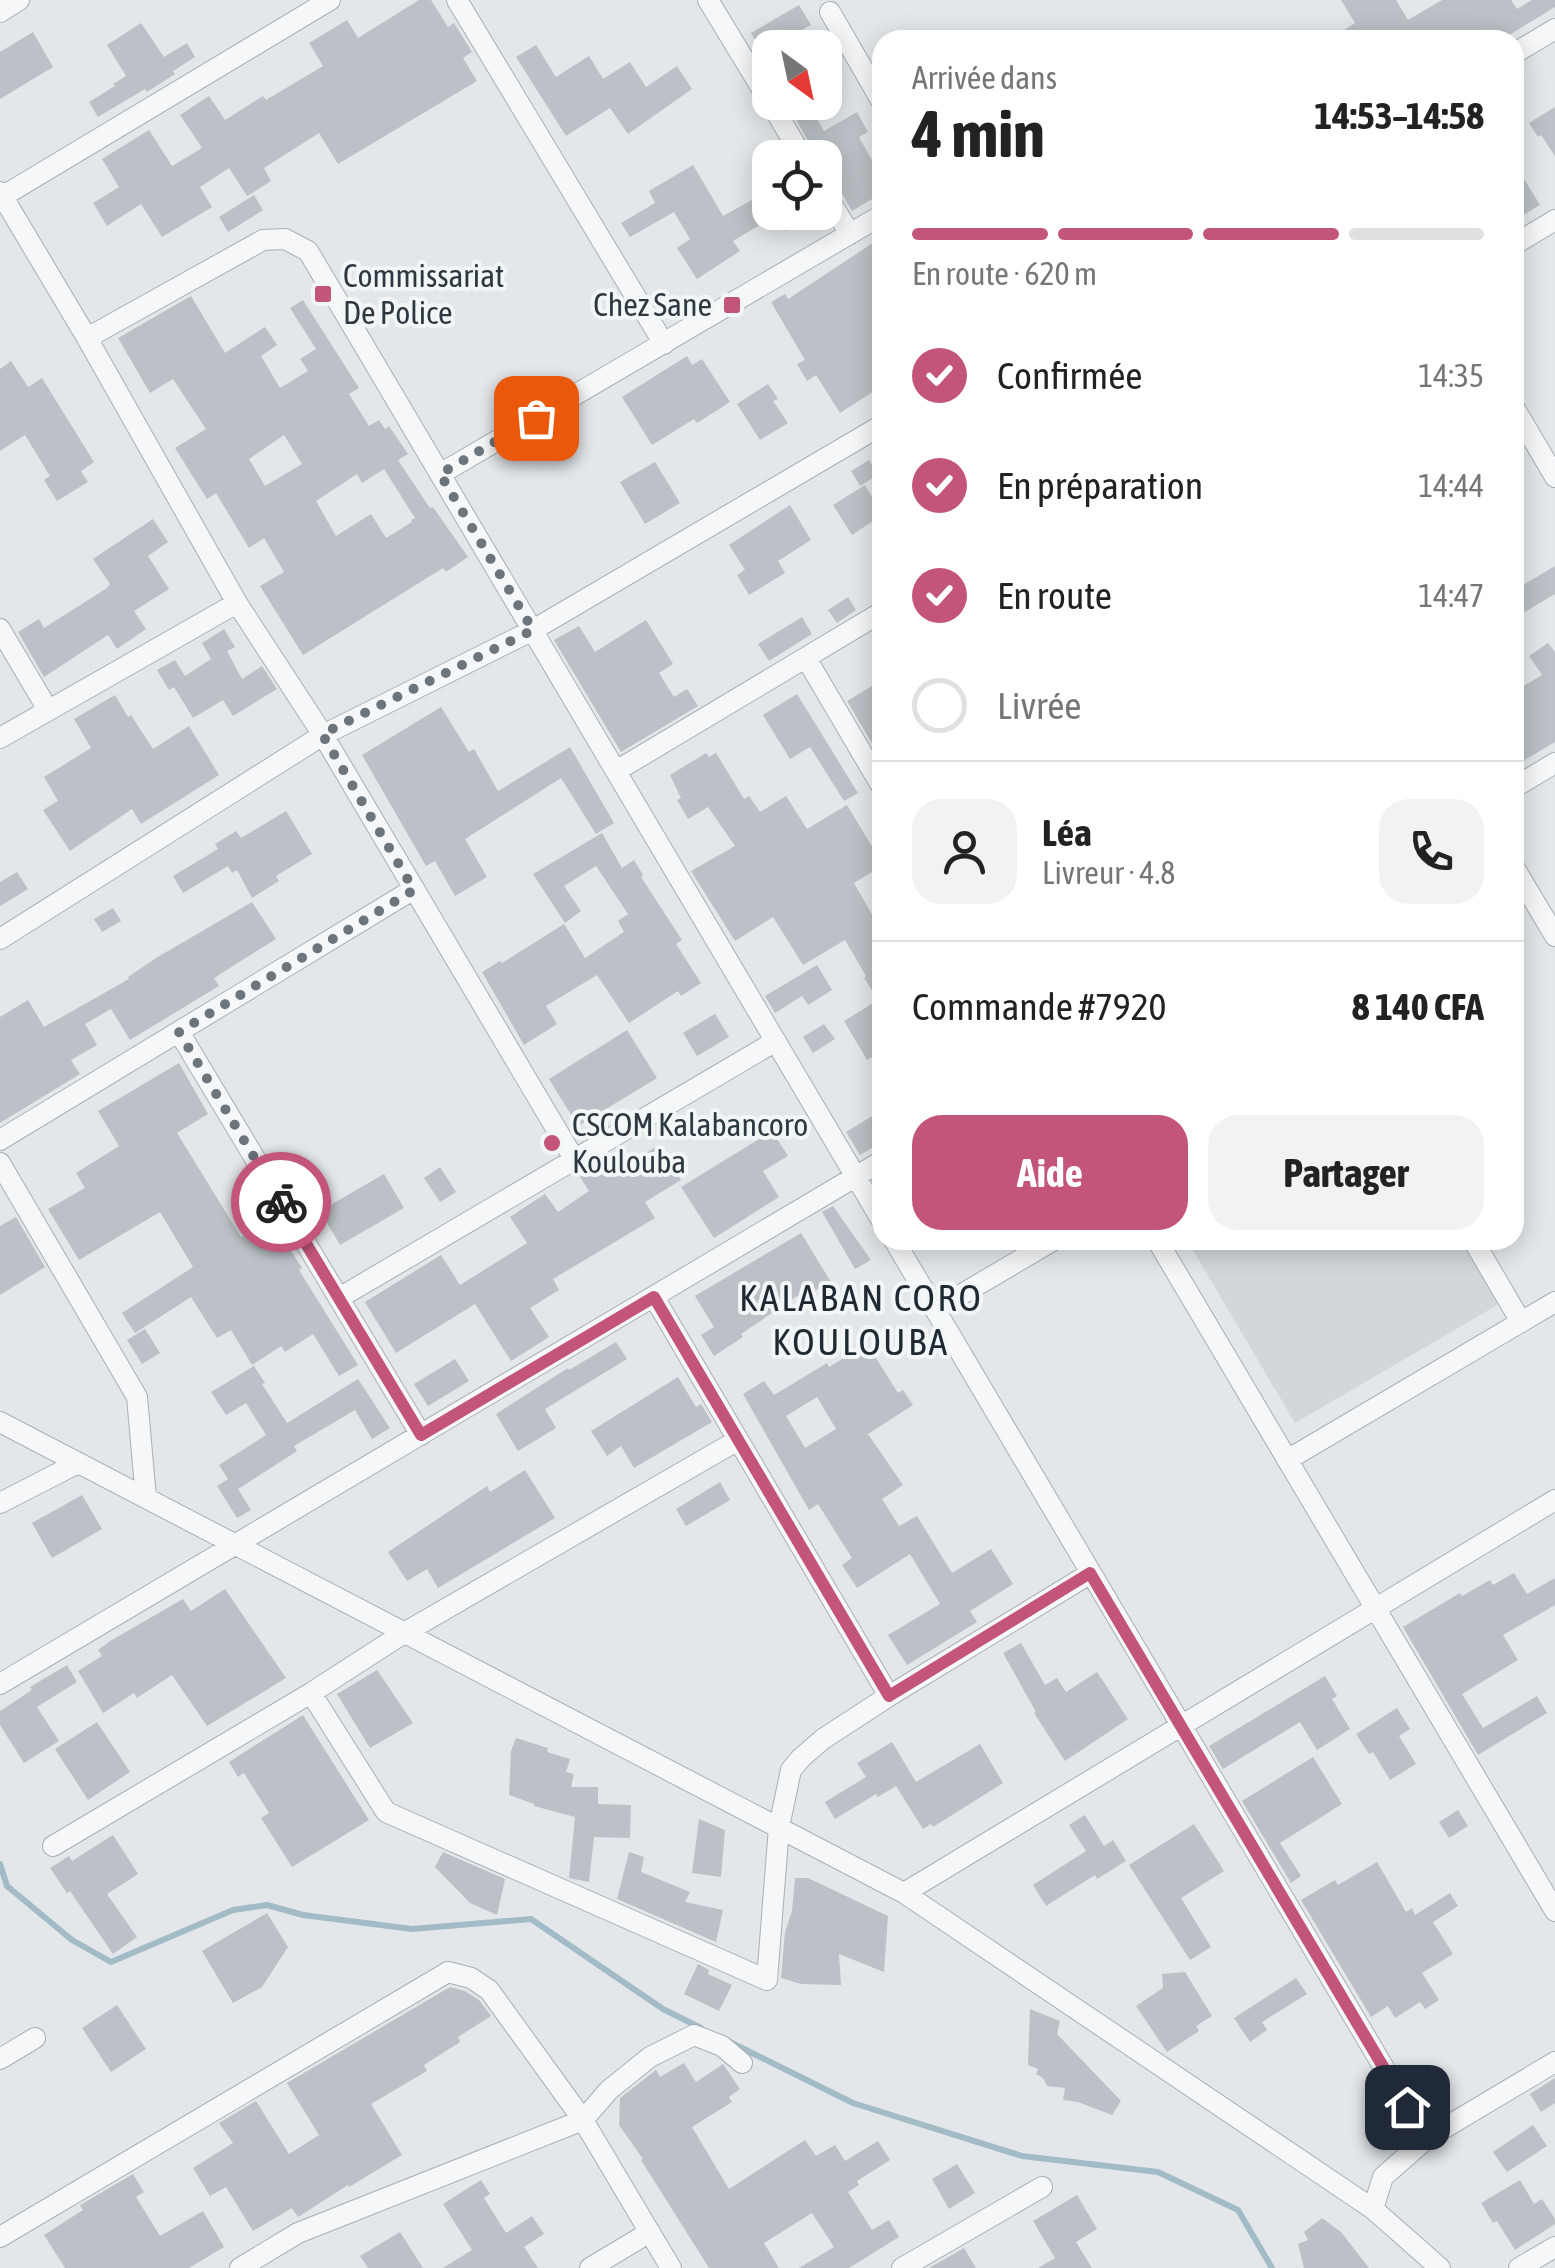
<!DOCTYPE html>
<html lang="fr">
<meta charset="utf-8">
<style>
body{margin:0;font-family:"Asap Condensed",sans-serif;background:#f2f2f2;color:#222;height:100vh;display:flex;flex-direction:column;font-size:38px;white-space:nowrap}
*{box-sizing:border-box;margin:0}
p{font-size:32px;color:#767676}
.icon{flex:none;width:55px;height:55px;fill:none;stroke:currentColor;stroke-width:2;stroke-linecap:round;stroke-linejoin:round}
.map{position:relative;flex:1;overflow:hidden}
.sheet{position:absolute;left:872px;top:30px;width:652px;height:1220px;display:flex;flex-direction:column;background:#fff;border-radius:30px;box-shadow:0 5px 25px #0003}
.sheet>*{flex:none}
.needle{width:65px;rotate:147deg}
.tools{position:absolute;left:752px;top:30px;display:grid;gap:20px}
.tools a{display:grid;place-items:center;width:90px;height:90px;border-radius:20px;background:#fff;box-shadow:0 5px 25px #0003;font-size:50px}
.pin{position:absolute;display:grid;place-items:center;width:85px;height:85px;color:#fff;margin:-42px;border-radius:20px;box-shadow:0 5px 15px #0006}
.courier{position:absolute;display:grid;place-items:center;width:100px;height:100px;margin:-50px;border:8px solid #c3557b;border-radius:50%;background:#fff;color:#222;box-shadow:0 2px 12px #0007}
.overview em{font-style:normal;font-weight:700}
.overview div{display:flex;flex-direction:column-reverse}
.overview{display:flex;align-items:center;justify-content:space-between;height:170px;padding:0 40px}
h1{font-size:65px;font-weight:700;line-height:75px}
.bar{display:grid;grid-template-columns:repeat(4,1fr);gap:15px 10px;align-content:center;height:120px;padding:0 40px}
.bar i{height:12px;border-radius:8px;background:#e0e0e0}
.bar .active{background:#c3557b}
.bar p{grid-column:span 4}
.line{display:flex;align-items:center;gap:25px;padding:0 40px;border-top:2px solid #e0e0e0}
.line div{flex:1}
.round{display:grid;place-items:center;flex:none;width:105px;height:105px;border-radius:30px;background:#f2f2f2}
ol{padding:0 40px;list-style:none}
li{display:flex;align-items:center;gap:30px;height:110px}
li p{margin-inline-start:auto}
li .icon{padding:10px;border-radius:50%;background:#c3557b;color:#fff;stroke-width:4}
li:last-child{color:#767676}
li i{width:55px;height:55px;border:5px solid #e0e0e0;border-radius:50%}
.cta{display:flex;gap:20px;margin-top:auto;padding:20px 40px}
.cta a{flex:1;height:115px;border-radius:30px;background:#c3557b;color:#fff;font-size:40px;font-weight:700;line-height:115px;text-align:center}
.cta a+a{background:#f2f2f2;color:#222}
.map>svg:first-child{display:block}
.built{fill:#d2d7dc}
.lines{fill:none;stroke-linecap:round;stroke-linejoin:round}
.stream{stroke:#a2bbc6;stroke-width:6}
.building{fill:#bbc1c6;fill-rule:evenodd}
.minor-casing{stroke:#a9afb4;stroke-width:22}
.minor{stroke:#f6f7f9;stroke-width:20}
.done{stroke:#6d757c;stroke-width:10;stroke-dasharray:0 18}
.route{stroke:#c3557b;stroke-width:12}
.poi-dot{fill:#c3557b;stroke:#f3f6f7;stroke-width:4}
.labels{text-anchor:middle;stroke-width:8;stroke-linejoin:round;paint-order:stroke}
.poi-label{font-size:32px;fill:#2d3841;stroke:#f3f6f7;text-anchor:start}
.quarter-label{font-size:38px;letter-spacing:2.5px;fill:#1f2932;stroke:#f3f6f7}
</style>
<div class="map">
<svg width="1555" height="2268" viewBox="0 0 1555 2268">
<rect width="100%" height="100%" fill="#e3e7ea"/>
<path class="built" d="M1187,1240H1464L1501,1303L1295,1423Z"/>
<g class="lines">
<path class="stream" d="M0,1864L7,1886L72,1940L111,1962L233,1910L267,1905L303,1915L412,1929L531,1919L663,2009L701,2028
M730,2042L853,2103L1022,2156L1158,2172L1238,2210L1272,2268"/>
</g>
<path class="building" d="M419,0H431L448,27L454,23L472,52L463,58L477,81L338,164L319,133L264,168L271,181L247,196L229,168L200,187L212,207L162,237L141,204L107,226L93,203L119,187L102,159L149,130L172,166L202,148L180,115L209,96L225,120L263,96L266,100L323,66L309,43L347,20L358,38Z
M1341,0H1396L1408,20L1442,0H1511L1517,9L1532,0H1555V7L1501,40H1329L1355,23Z
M799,5L811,25L800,31L810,48H760L751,33Z
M141,23L164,57L187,43L195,57L173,71L175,74L147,92L145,89L98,117L89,102L115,86L113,84L126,76L107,45Z
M33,32L53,67L0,99V52Z
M536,45L556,77L589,56L603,79L630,62L646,87L677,66L692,89L628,134L610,108L566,136L516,57Z
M800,102H807L824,131L857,112L868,132L859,137L882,178V193L852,211L825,164V158H817L790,108Z
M1555,107V156L1541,135L1538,137L1529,123Z
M1515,164L1540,205L1515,220Z
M693,165L723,216L770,190V219L733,241L740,251L697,279L677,248L690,239L674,212L630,237L621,223L655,203L649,191Z
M254,195L263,210L228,232L219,217Z
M772,212H813L784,231Z
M882,237V386L840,413L816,375L807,381L797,364L805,360L771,302L785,294L788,299Z
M191,296L225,353L265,327L277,345L261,356L280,388L308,371L300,359L316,349L290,308L303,300L359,388L349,394L369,426L379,420L385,429L389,426L408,454L398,460L430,508L433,507L468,557L446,572L443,568L303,655L260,586L284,572L264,538L249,548L216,493L207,499L175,448L206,429L173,379L150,393L118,338ZM284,435L302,464L265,486L249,459ZM384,469L415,518L411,520L412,522L386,538L371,514L336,536L316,501L357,474L362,483Z
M687,356L692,365L702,359L730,402L697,423L694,419L652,445L622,397Z
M11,361L28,387L42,378L94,462L81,471L88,482L57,501L44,480L50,476L25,435L0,451V369Z
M768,384L778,399L773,401L788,423L760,440L737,404Z
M869,460L878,475L860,486L851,471Z
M655,462L680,503L645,524L620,482Z
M865,485L882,515L852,535L833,505Z
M790,505L811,540L778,561L785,573L749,595L737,575L745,570L729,545Z
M153,519L168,542L148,556L169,589L134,611L146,629L117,649L108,635L44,677L18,632L39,619L44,628L107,588L110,584L93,559Z
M1555,566V594L1515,618V590Z
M848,597L856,610L837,623L828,610Z
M802,617L812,634L769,661L758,644Z
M646,620L673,664L659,673L674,697L687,689L698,706L621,752L554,640L579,626L595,652Z
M224,629L235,647L227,651L242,679L262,666L277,689L233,716L223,700L193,718L174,687L169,690L157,670L175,660L185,676L211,659L202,643Z
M1548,643L1555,652V742L1515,766V691L1542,675L1529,656Z
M882,680V760L847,701Z
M797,694L858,793L844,801L810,747L790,759L763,715Z
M115,695L128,717L131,715L153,749L189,726L219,775L141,824L132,809L70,851L43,810L58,801L44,777L91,748L74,719Z
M441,707L469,752L474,749L498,791L570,747L614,823L596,834L561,778L465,839L487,877L455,896L435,861L426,866L362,755Z
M706,753L709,757L716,753L744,799L749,796L760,812L786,796L807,829L847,805L882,863V866L854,883L882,932V1051L867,1060L844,1021L878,1000L864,978L866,976L845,940L803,965L773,917L735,941L691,871L735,846L708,807L688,819L677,800L681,798L670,775Z
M286,811L312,854L276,876L279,881L252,898L237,870L232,873L228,866L183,893L173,876L218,849L215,844L236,831L241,838Z
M602,833L622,868L634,860L643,875L641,877L682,940L676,944L701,983L681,996L678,991L629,1023L597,975L546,1006L557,1024L524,1045L482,972L500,961L502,963L564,924L585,958L624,932L618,921L628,914L596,866L564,886L581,911L565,923L533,874Z
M17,872L28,889L0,906V882Z
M252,902L276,939L214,978L219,986L130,1040L111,1009L85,1024L97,1045L71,1060L80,1074L0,1123V1017L28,1000L44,1027L129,979L128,977L156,958Z
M113,908L121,921L102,932L94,919Z
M817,965L832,990L808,1005L802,996L775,1013L765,996Z
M715,1014L729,1037L697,1056L683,1033Z
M824,1024L835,1039L813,1053L803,1037Z
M627,1030L657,1078L578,1126L549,1079Z
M179,1063L208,1114L177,1133L241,1237L271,1219L302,1268L299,1270L358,1365L339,1376L313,1334L285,1352L281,1346L252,1365L231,1330L217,1338L191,1297L135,1333L122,1313L193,1267L160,1212L79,1260L48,1209L85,1188L76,1173L119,1146L98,1111Z
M882,1110V1142L860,1155L846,1132Z
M772,1131L788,1156L763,1171L779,1197L714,1238L681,1187Z
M659,1145L681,1180L645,1202L655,1218L553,1279L559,1290L530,1308L549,1337L511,1361L475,1304L396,1353L365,1302L441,1255L460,1285L527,1243L510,1217L525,1207L545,1194L558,1212L589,1191L580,1177L603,1163L610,1175Z
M440,1167L456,1192L440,1202L424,1178Z
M384,1174L404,1208L340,1245L320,1211Z
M833,1206L871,1260L855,1269L822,1212Z
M16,1217L45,1267L0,1295V1226Z
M801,1233L831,1282L799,1299L797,1296L741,1334L743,1337L714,1356L701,1335L714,1327L695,1296Z
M145,1329L160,1353L142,1364L127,1340Z
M616,1342L627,1359L545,1409L556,1428L518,1451L496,1414L568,1368L569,1370Z
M867,1344L898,1393L903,1390L913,1405L868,1434L903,1485L882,1499L899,1526L917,1516L952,1573L991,1549L1013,1584L970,1611L977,1622L907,1665L888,1635L940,1604L910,1554L857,1588L842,1565L852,1558L818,1504L809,1510L743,1394L764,1381L774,1395L827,1363L829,1367ZM817,1397L836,1429L805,1448L786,1416Z
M455,1359L469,1381L428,1406L414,1384Z
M254,1366L265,1383L262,1384L287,1423L358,1379L390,1428L372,1439L355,1410L294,1446L297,1451L238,1489L251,1510L237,1518L217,1486L228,1479L219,1465L266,1435L246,1403L226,1415L211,1392Z
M678,1377L696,1407L701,1404L712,1422L634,1468L621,1446L607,1456L591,1431Z
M525,1470L555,1518L438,1588L427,1569L407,1581L388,1552L487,1486L490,1492Z
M720,1482L730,1500L686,1526L676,1509Z
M82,1495L102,1529L52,1558L32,1523Z
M1514,1573L1527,1594L1555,1578V1605L1503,1635L1518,1660L1462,1694L1483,1728L1537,1696L1547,1713L1478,1755L1403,1627L1460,1593L1462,1596L1490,1580L1493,1585Z
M225,1589L286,1678L207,1726L172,1675L137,1698L134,1693L103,1713L78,1671L102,1656L98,1650L110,1641L183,1599L191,1611Z
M1021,1643L1045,1685L1057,1678L1066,1692L1097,1672L1128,1719L1065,1761L1034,1713L1036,1712L1003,1653Z
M67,1665L77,1682L37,1707L59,1741L24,1763L0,1725V1711L32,1690L30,1687Z
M377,1670L413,1723L370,1748L337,1694Z
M1325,1676L1337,1696L1332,1699L1350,1729L1317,1750L1300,1722L1223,1769L1209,1746Z
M1397,1708L1410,1729L1399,1736L1416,1764L1390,1780L1373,1752L1369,1754L1356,1734Z
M303,1715L369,1820L292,1867L261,1818L269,1813L244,1773L238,1777L229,1762Z
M97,1722L130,1772L88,1800L55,1749Z
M516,1738L548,1748L547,1752L570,1759L566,1772L574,1774L571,1787H598V1804L631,1805L630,1838L594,1837L589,1882L569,1878L575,1817L534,1806V1804L509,1795L511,1751Z
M892,1742L916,1782L980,1744L1003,1783L933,1827L931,1824L923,1829L896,1786L878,1797L876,1794L835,1819L825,1802L866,1777L857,1763Z
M1313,1757L1342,1804L1280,1843L1301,1876L1291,1883L1242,1801Z
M1458,1810L1468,1826L1449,1838L1439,1822Z
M1085,1815L1104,1846L1113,1840L1126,1861L1097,1879L1095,1875L1046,1906L1033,1885L1086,1851L1069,1825Z
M699,1819L725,1830L721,1877L692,1873Z
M1194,1824L1224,1871L1181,1898L1211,1947L1190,1960L1129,1865Z
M113,1835L138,1874L107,1894L137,1937L113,1954L70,1891L67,1893L50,1868L69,1856L72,1861Z
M443,1852L505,1879L497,1915L470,1903L435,1867Z
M629,1852L644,1857L641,1872L690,1892L685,1902L723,1910L716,1942L617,1899Z
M1377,1862L1406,1912L1412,1908L1415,1915L1450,1893L1458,1906L1433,1922L1453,1954L1422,1973L1439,2000L1425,2009L1420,2002L1395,2018L1388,2006L1371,2017L1301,1900L1335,1880L1338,1885Z
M795,1878H808L888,1916L884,1972L839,1954L841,1985L801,1984L781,1978L785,1932L792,1911Z
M267,1913L288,1947L262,1987L233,2003L202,1951Z
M698,1964L709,1970L708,1974L732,1985L719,2011L684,1994Z
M1185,1972L1212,2016L1196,2026L1199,2031L1167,2052L1136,2006L1163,1988L1162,1974Z
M1296,1978L1307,1994L1262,2022L1267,2030L1250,2042L1234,2018Z
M450,1987L465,1991L479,2000L491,2016L458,2037L460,2042L424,2065L427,2071L371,2104L402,2155L349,2187L348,2185L298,2217L292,2208L253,2231L226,2187L210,2196L193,2168L233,2143L219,2123L256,2101L289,2154L319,2135L287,2083Z
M117,2005L146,2049L111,2072L82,2028Z
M1030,2009L1060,2021L1057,2034L1121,2101L1112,2115L1078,2102L1063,2100L1065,2088L1047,2086L1043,2078L1036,2074L1038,2069L1028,2065Z
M684,2063L696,2082L723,2064L740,2089L729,2097L732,2102L692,2127L729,2189L805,2140L816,2156L835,2145L845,2161L878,2141L890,2160L857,2181L859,2185L848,2192L872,2230L889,2220L899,2237L849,2268H799L834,2247L812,2213L764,2243L779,2268H709L641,2160L643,2159L619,2125L620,2098L656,2070L660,2077Z
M1555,2078V2103L1541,2112L1530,2094Z
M1533,2125L1547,2146L1507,2172L1493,2152Z
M957,2164L975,2193L949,2209L932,2179Z
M133,2174L144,2192L136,2197L160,2236L203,2211L224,2247L189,2268H65L44,2235L83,2210L80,2205Z
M481,2180L490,2194L484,2198L506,2233L532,2216L544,2234L524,2247L538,2268H443L472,2250L443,2204Z
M1520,2180L1534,2204L1542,2199L1555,2219V2224L1515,2250L1497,2221L1493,2223L1481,2203Z
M1077,2195L1097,2229L1076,2242L1092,2268H1038L1055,2258L1033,2221Z
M1322,2218L1341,2232L1369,2268H1304L1298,2244L1308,2240L1304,2232Z
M400,2232L423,2268H368L360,2256Z
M964,2248L976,2268H929Z"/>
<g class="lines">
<g class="minor-casing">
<path id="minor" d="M457,0L664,344
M708,0L770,102
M0,12L19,0
M830,12L882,102
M1515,53L1555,29
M770,102L803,158
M0,192L87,338L237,603L323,735L574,1159
M825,193L850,234
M0,198L330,0
M1515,244L1555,220
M87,338L263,240L285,239L308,251L882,1221
M1515,409L1555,477
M440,474L882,215
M0,629L48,710
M806,658L882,787
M0,738L237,603
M616,771L882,612
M1515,787L1555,763
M1515,869L1555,936
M0,939L323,735L533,630L882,425
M179,1032L421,1435
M0,1140L414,889
M0,1163L137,1397L146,1498
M894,1240L1426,2139
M1157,1240L1555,1911
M1473,1240L1521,1322
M654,1297L889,1696
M339,1298L776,1041
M935,1310L1054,1240
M0,1422L904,1893L1373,2209L1440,2268
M1287,1460L1555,1302
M0,1503L78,1463
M0,1684L882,1161
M311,1693L386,1812L767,1980L779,1827L791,1770L801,1758L823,1739L889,1696L1091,1573
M53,1846L311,1693L404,1633L738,1440
M904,1893L1555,1500
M0,2059L35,2038
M1373,2209L1383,2177L1426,2139L1555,2062
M0,2237L448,1972L471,1978L489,1990L583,2120L671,2268
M240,2268L298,2233L583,2120L609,2090L650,2057L694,2035L722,2046L742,2063
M590,2268L650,2232
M902,2268L1042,2187
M1519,2268L1555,2247"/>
</g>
<use href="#minor" class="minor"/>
</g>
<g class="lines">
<path class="done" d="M281,1202L179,1032L414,890L322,734L533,630L440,474L536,418"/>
<path class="route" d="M281,1202L421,1435L654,1297L889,1696L1090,1573L1407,2107"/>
</g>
<g class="poi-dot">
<rect x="313" y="284" width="20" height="20" rx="5"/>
<rect x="722" y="295" width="20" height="20" rx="5"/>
<circle cx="552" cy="1143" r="10"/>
</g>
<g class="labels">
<g class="poi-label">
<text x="343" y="287">Commissariat<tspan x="343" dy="37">De Police</tspan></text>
<text x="712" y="316" text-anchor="end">Chez Sane</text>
<text x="572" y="1136">CSCOM Kalabancoro<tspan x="572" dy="37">Koulouba</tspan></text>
</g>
<g class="quarter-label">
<text x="861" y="1311">KALABAN CORO<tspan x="861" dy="44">KOULOUBA</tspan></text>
</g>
</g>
</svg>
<div class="tools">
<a><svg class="needle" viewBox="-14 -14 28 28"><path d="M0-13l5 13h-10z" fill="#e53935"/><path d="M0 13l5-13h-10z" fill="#767676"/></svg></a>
<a><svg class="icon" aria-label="locate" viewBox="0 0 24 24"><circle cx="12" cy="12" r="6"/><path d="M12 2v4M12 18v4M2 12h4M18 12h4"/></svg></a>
</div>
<div class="pin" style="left:536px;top:418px;background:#ea580c"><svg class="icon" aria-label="bag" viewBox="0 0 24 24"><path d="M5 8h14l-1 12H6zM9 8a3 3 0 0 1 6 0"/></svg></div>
<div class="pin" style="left:1407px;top:2107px;background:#1f2937"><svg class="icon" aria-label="home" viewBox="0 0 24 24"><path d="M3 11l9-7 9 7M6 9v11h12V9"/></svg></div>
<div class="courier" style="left:281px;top:1202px"><svg class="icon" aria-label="bike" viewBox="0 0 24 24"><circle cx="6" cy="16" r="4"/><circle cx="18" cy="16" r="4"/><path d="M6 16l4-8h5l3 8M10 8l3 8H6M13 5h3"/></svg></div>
<section class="sheet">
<div class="overview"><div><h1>4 min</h1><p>Arrivée dans</p></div><em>14:53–14:58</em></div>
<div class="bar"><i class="active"></i><i class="active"></i><i class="active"></i><i></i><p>En route · 620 m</p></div>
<ol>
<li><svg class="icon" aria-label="check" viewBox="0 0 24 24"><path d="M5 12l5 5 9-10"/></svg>Confirmée<p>14:35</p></li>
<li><svg class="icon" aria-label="check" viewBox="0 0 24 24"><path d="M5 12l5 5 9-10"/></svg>En préparation<p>14:44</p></li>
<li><svg class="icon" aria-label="check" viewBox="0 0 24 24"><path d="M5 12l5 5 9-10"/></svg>En route<p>14:47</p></li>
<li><i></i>Livrée</li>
</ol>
<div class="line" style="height:180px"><a class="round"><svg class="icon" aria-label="person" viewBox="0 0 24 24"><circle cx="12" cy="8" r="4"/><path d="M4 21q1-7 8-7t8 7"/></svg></a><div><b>Léa</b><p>Livreur · 4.8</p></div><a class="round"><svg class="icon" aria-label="phone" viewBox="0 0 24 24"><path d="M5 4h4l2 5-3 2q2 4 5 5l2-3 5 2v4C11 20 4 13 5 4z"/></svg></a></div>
<div class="line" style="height:130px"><div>Commande #7920</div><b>8 140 CFA</b></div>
<div class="cta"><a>Aide</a><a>Partager</a></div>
</section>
</div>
